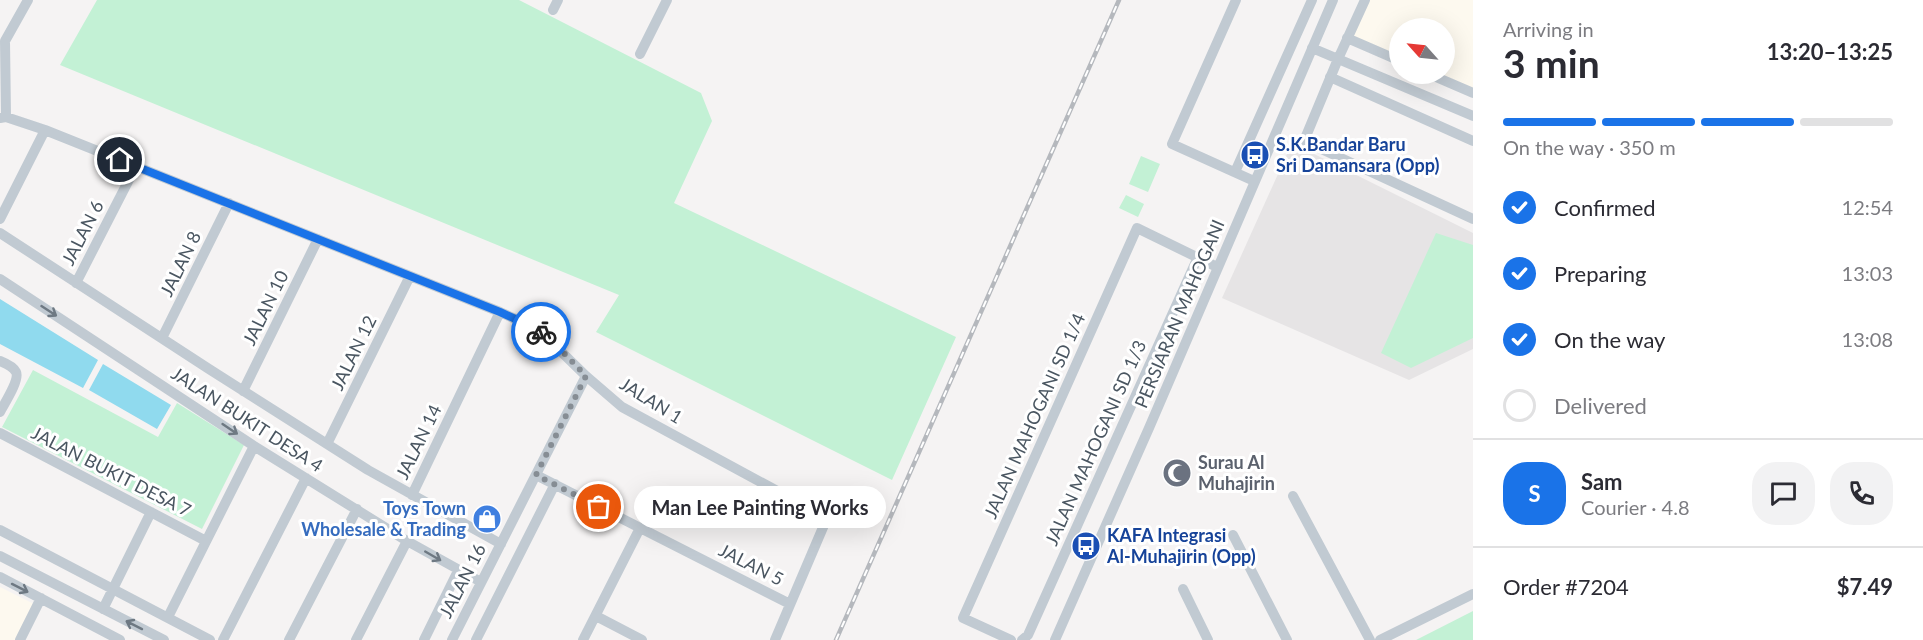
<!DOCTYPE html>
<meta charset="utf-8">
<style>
body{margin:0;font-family:Lato,sans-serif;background:#f2f2f3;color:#2b2b33;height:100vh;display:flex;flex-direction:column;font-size:22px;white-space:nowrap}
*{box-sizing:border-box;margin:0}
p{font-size:20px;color:#7c7c81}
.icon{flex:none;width:33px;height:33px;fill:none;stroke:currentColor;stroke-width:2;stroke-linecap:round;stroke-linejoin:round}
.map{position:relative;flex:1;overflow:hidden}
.panel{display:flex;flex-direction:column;background:#fff;width:450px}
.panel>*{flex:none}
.needle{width:39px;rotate:297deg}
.tools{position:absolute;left:1389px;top:18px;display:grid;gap:12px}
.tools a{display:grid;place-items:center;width:66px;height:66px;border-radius:50%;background:#fff;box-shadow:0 6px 24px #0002;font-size:30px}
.pin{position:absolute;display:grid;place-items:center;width:51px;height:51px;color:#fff;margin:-26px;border:3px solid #fff;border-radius:50%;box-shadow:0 2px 6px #0007}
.courier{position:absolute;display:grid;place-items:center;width:60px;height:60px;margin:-30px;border:4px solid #1a73e8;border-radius:50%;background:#fff;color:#222;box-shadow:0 2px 8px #0007}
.bubble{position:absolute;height:42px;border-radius:21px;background:#fff;box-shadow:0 6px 24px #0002;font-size:20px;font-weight:700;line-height:42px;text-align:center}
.headline em{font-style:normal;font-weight:700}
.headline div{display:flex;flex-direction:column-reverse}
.headline{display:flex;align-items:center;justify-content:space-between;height:102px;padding:0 30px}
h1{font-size:39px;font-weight:700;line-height:45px}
.bar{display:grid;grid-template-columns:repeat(4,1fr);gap:9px 6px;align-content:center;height:72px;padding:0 30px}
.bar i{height:8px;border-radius:4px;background:#e1e1e2}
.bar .selected{background:#1a73e8}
.bar p{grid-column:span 4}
.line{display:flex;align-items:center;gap:15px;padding:0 30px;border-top:2px solid #e1e1e2}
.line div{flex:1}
.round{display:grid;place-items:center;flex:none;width:63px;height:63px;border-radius:24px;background:#f2f2f3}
ol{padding:0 30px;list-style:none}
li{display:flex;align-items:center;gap:18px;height:66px}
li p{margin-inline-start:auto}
li .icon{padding:6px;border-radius:50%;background:#1a73e8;color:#fff;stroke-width:4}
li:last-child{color:#7c7c81}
li i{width:33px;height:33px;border:3px solid #e1e1e2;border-radius:50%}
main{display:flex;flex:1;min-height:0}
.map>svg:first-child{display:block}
.commercial{fill:#fdf9ef}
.education{fill:#e6e4e5}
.green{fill:#c3f1d5}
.water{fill:#90daee}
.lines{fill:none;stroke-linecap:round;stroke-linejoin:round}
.minor{stroke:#c1cad2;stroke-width:10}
.rail-casing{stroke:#b5b8bd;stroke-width:4.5}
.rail{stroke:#fff;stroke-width:2;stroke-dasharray:7;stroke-linecap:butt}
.oneway{stroke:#6e7983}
.done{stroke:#868d94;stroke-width:6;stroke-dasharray:0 10.8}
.route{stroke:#1a73e8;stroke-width:8}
.labels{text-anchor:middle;stroke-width:6;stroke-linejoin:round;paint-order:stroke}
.transit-label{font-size:18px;font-weight:bold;fill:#164399;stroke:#fff;text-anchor:start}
.street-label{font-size:18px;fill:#4a5661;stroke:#fff}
.worship-label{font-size:18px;font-weight:bold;fill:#5b616d;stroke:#fff;text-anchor:start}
.shop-label{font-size:18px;font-weight:bold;fill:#366cbe;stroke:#fff;text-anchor:end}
</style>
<main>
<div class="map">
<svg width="1473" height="640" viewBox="0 0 1473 640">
<rect width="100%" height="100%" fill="#f5f3f3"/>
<path class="commercial" d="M1361,0H1473V96L1422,74H1444V28H1400L1399,64L1343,39Z
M0,587L34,604L16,640H0Z"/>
<path class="education" d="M1292,143L1473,233V349L1409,380L1222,298Z"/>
<path class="green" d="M97,0H519L701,93L712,121L674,203L956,337L892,480L596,332L619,295L60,65Z
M1141,156L1160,164L1148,192L1129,184Z
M1126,195L1144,204L1138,217L1119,208Z
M1436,233L1473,245V338L1411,368L1381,353Z
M33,370L158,437L177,403L244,445L202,529L2,427Z
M1473,611V640H1416Z"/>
<path class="water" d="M0,299L98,360L83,388L0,344Z
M103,364L171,405L157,429L89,390Z"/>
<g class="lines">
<path class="minor" d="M1236,0L1172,144L1254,181
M1365,0L1338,59L1304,141L1473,219
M553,10L558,0
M1347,38L1400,61
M1312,48L1473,116
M640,54L667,0
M1429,74L1473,93
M1330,77L1473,141
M6,117L5,41L28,0
M0,118L6,117L45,130L500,312L533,327L543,334L586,376L622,407L827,518L775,640
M1235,172L1312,0
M0,219L45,130
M0,233L209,369L368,470L501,544
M0,279L254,446L407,541L481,582
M76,283L136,166
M162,338L229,203
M0,361C5,363 13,366 16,372C20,380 4,404 0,412
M243,391L318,239
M0,433L206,541
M327,444L410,276
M536,475L790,604
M412,495L500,312
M1293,496L1370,640
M0,530L210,640
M1233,535L1287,640
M0,556L164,640
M0,577L120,640
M1183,589L1208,640
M103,609L151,512
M596,616L642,640
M168,617L254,446
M20,640L41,598
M223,640L306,478
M289,640L357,509
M356,640L407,541
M424,640L458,571
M452,640L586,376
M476,640L555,484
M583,640L640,528
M1011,640L963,618L1137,228L1217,267
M1022,640L1028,635L1198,257
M1055,640L1149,428L1333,0
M1380,640L1473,594"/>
<g class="rail-casing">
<path id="rail" d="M836,640L1119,0"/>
</g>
<use href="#rail" class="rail"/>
</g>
<defs><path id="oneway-shaft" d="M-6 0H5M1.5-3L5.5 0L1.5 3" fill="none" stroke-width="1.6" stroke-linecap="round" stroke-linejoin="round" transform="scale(1.5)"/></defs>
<g class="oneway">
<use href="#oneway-shaft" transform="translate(49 311) rotate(33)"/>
<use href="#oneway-shaft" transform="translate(230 429) rotate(34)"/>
<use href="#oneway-shaft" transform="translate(433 556) rotate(30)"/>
<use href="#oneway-shaft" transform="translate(20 588) rotate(27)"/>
<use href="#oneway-shaft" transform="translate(134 625) rotate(-153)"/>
</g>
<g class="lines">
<path class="done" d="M541,332L559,348L586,376L536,475L599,507"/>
<path class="route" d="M120,160L500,312L533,327L541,332"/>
</g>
<defs>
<g id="bus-disc" transform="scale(1.5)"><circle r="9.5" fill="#1a4fb4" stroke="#fff"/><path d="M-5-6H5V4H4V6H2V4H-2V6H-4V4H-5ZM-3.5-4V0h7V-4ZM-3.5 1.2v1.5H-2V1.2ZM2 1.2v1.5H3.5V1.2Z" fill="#fff"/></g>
<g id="mosque-disc" transform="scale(1.5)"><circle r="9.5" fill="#6b7280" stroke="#fff"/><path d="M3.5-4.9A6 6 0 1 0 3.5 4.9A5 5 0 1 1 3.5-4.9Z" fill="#fff"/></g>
<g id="shop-disc" transform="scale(1.5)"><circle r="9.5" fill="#3f7fe0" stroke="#fff"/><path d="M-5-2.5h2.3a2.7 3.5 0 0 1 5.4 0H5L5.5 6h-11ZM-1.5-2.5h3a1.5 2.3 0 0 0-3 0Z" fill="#fff"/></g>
</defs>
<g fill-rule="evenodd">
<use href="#bus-disc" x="1255" y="155"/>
<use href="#mosque-disc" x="1177" y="473"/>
<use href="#shop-disc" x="487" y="519"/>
<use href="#bus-disc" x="1086" y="546"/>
</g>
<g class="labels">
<g class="transit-label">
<text x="1276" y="151">S.K.Bandar Baru<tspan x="1276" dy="21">Sri Damansara (Opp)</tspan></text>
<text x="1107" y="542">KAFA Integrasi<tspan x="1107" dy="21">Al-Muhajirin (Opp)</tspan></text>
</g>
<g class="street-label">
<text transform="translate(83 233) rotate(-63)" y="6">JALAN 6</text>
<text transform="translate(181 264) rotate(-64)" y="6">JALAN 8</text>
<text transform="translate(266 308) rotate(-64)" y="6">JALAN 10</text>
<text transform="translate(1180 314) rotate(-67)" y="6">PERSIARAN MAHOGANI</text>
<text transform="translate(354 353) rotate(-64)" y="6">JALAN 12</text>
<text transform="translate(651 401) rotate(32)" y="6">JALAN 1</text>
<text transform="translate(1035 416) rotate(-66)" y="6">JALAN MAHOGANI SD 1/4</text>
<text transform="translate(247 420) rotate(33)" y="6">JALAN BUKIT DESA 4</text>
<text transform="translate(419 442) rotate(-64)" y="6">JALAN 14</text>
<text transform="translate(1096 443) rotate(-66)" y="6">JALAN MAHOGANI SD 1/3</text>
<text transform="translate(111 472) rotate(27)" y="6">JALAN BUKIT DESA 7</text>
<text transform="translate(751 565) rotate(27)" y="6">JALAN 5</text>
<text transform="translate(463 581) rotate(-63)" y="6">JALAN 16</text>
</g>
<g class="worship-label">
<text x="1198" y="469">Surau Al<tspan x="1198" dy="21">Muhajirin</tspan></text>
</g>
<g class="shop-label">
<text x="466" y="515">Toys Town<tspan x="466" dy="21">Wholesale &amp; Trading</tspan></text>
</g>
</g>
</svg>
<div class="tools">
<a><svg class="needle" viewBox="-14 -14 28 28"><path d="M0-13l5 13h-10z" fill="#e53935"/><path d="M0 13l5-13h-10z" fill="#7c7c81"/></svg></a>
</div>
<div class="pin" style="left:599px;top:507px;background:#ea580c"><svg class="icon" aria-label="bag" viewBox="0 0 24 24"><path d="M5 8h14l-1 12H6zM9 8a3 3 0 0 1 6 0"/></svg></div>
<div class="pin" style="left:120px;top:160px;background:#1f2937"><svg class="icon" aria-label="home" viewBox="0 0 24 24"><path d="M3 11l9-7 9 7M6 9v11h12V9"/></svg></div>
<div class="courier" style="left:541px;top:332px"><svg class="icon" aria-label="bike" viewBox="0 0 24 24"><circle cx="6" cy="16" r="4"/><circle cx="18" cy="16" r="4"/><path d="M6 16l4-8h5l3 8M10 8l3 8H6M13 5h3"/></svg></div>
<div class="bubble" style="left:634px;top:486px;width:252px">Man Lee Painting Works</div>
</div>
<section class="panel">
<div class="headline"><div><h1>3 min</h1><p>Arriving in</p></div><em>13:20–13:25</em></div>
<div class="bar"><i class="selected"></i><i class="selected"></i><i class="selected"></i><i></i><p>On the way · 350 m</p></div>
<ol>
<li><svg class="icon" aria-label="check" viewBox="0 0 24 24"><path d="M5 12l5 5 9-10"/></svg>Confirmed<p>12:54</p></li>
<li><svg class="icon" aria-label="check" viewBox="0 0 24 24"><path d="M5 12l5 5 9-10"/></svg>Preparing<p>13:03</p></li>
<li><svg class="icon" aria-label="check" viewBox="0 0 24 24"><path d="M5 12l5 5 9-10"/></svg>On the way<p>13:08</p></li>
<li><i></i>Delivered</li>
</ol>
<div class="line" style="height:108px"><b class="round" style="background:#1a73e8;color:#fff">S</b><div><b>Sam</b><p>Courier · 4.8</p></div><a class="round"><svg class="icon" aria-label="chat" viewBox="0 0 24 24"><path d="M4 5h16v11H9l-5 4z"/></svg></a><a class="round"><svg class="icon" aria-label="phone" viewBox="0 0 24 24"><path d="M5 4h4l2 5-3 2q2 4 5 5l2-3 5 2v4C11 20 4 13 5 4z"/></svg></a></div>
<div class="line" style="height:78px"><div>Order #7204</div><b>$7.49</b></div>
</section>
</main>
